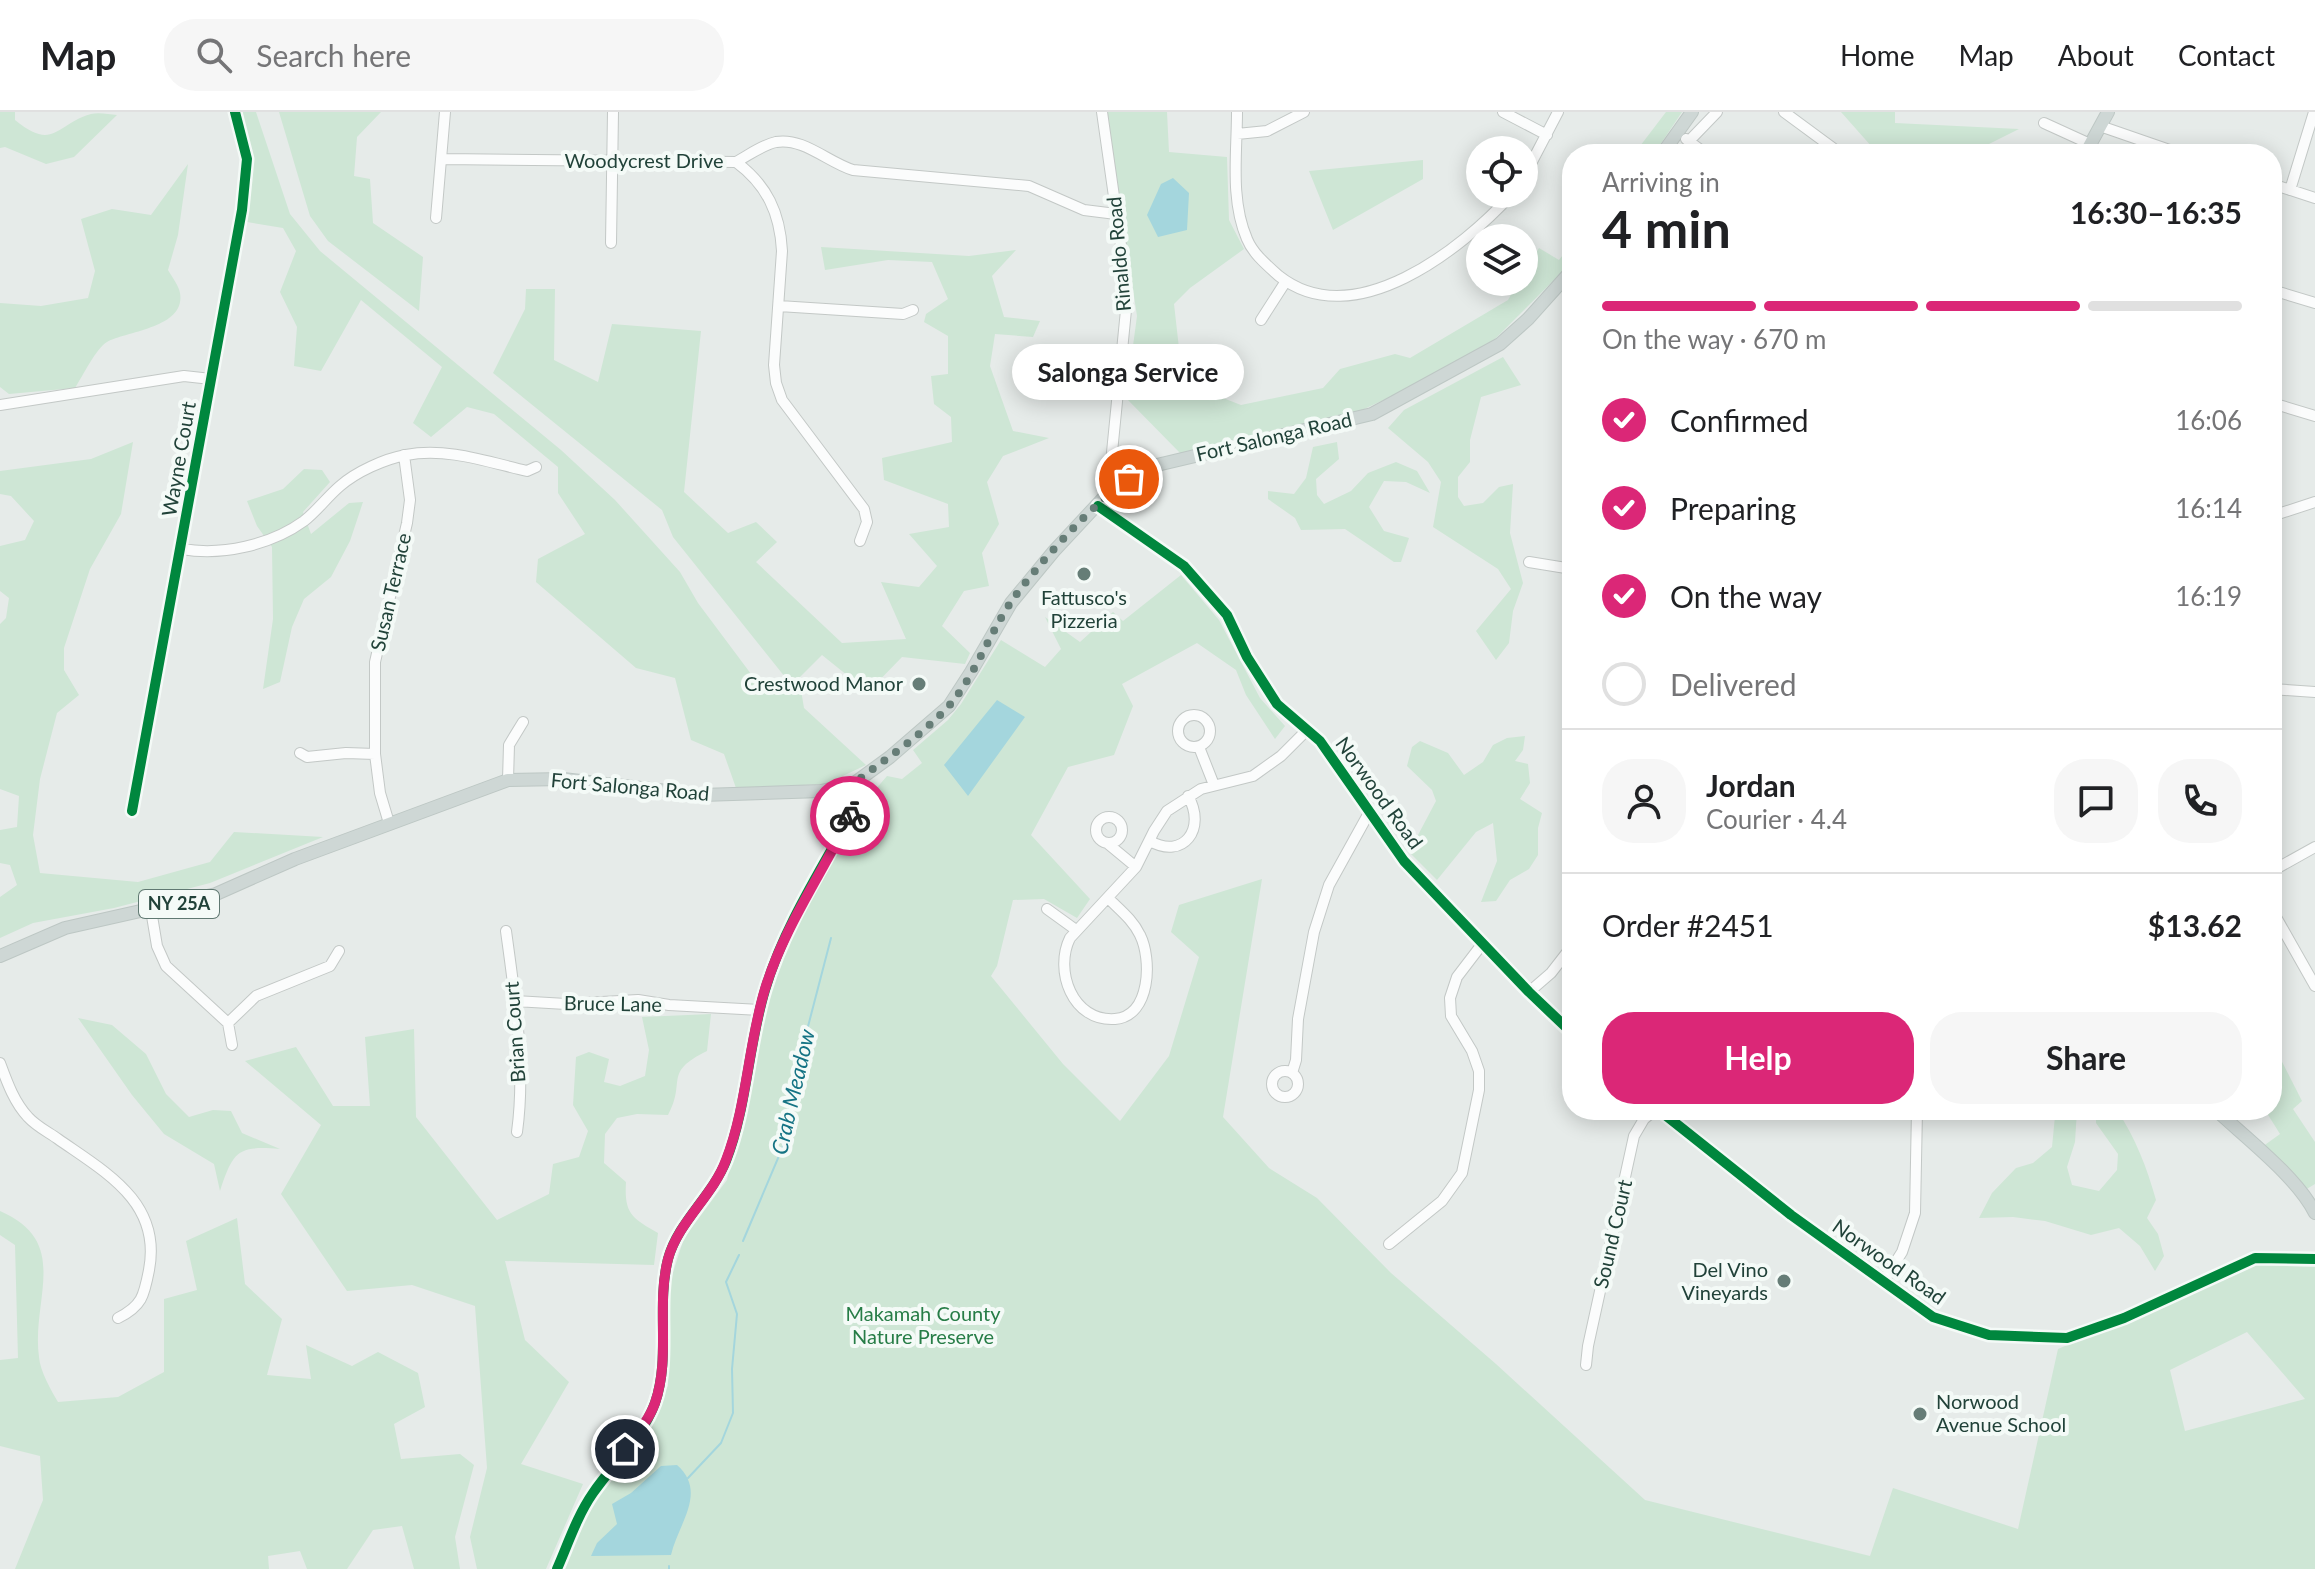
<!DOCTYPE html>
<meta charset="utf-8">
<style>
body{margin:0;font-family:Lato,sans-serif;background:#f6f6f6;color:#202124;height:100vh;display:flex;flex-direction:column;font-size:30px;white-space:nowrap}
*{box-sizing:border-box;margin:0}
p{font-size:26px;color:#757577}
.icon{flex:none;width:44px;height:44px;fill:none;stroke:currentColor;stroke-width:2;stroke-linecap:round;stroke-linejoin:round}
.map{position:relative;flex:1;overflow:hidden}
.drawer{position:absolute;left:1562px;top:32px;width:720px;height:976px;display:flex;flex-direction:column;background:#fff;border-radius:32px;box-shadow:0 4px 20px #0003}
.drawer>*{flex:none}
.buttons{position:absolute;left:1466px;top:24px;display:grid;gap:16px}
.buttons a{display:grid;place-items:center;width:72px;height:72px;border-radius:50%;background:#fff;box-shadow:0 4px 20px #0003;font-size:40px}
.pin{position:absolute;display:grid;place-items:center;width:68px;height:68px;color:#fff;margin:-34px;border:4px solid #fff;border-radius:50%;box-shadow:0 2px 8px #0007}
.courier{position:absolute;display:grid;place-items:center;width:80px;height:80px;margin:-40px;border:6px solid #db2777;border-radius:50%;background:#fff;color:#222;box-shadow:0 2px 10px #0007}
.bubble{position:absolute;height:56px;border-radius:28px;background:#fff;box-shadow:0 4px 20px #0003;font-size:26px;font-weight:700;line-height:56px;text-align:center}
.overview em{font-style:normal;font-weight:700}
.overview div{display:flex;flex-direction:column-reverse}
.overview{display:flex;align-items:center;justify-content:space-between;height:136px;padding:0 40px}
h1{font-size:52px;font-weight:700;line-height:60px}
.bar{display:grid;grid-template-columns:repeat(4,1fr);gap:12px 8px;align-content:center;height:96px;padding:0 40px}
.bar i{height:10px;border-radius:6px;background:#e0e0e0}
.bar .current{background:#db2777}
.bar p{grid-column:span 4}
.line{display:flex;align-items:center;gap:20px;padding:0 40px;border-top:2px solid #e0e0e0}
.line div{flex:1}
.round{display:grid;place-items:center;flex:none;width:84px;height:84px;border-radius:32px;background:#f6f6f6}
ol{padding:0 40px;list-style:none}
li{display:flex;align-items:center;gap:24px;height:88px}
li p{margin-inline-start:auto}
li .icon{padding:8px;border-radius:50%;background:#db2777;color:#fff;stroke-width:4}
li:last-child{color:#757577}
li i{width:44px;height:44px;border:4px solid #e0e0e0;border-radius:50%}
.button{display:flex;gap:16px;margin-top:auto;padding:16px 40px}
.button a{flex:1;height:92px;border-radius:32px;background:#db2777;color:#fff;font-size:32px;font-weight:700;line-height:92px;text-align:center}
.button a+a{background:#f6f6f6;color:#202124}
header{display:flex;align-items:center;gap:48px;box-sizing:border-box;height:112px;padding:0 40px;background:#fff;border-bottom:2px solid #e0e0e0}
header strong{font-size:38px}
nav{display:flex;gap:44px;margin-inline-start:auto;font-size:28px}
.search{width:560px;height:72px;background:#f6f6f6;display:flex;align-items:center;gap:20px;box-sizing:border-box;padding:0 28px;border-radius:32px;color:#757577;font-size:30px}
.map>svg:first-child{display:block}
.green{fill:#cee6d5;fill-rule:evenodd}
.water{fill:#a4d6dd}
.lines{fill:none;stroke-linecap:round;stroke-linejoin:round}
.stream{stroke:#a4d6dd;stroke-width:2}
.minor-casing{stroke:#c3c8c6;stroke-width:12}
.major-casing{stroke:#bdc7c4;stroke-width:14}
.minor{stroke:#fbfcfc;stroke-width:10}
.major{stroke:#ced7d5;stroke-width:12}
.cycleway-casing{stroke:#f4faf7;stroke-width:15}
.cycleway{stroke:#00873e;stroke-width:10}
.done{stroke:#667d77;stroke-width:8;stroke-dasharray:0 14.4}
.route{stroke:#db2777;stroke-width:10}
.poi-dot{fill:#667d77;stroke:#f4faf7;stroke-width:3}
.labels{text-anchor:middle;stroke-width:8;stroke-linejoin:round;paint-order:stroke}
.shield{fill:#f4faf7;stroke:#607972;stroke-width:2}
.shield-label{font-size:18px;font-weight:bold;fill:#214239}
.street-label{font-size:20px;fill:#214239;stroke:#f4faf7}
.poi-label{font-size:20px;fill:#214239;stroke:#f4faf7;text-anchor:end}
.park-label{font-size:20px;fill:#277d47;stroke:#f4faf7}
.water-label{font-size:22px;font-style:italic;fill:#157384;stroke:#f4faf7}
</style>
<header>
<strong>Map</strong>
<div class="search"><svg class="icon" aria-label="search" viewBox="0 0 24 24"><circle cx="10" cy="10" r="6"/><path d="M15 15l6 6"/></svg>Search here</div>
<nav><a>Home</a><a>Map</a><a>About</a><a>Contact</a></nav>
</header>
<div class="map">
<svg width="2315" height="1457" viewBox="0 0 2315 1457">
<rect width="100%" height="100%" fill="#e6ebe9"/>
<path class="green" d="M0,0H15V8C54,40 56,12 91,2C98,0 109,2 117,3L74,45L46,52L5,35L0,36Z
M238,0H256L290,102L320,139L561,338L615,388L680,460L698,491L763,578L785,565L673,425L662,398L493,261L525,197L526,177H555L554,248L598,270L612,212L701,219L684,380L728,421L756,410L777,430L756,450L842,531L906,527L881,470L919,475L937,454L909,422L949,415L948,392L884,368L882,346L952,330L951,305L934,292L931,264L948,262V224L924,210L926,202L948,187L932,150L888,148L825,158L821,135L969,144L1016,138L992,164L1004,205L1040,209L1033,225L995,222L990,254L1013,319L1049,326L1003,344L987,370L999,412L982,441L989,474L964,479L942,514L970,541L965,552L902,545L868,580L822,543L799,566L804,596L866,653L826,672L736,676L724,642L691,628L675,566L636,556L536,470L538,447L585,422L558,381V355L494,302L467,295L431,325L413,311L442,255L361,188L321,259L294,254L297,215L280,180L296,139L283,116L247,110C253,62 252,46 238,0Z
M279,0H381L357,25L354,64L370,67L373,111L423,145L419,199L328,129L310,104Z
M1106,0H1167L1169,40L1227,45L1229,108L1244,137L1190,176L1174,192L1181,254L1200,260V277L1241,293L1323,276L1340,257L1395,242L1410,246L1508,188L1518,170H1524V161L1539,136L1559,148L1572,131V150L1495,227L1411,275L1360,299L1180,341L1126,286L1137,204Z
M1666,0H1682L1654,42H1634Z
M1841,0H1895V11L2019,17L1975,39L1872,35Z
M1423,48V67L1333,118L1309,59Z
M188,52L178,123L168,158C172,165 179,174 180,181C186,216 127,219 107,230C97,235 82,265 75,276L9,282L0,275V191L41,194L88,186L95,159L81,107L112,97L151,103Z
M1503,245L1521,273L1481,285L1470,328V350L1458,365V385L1464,394L1483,391L1499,375L1513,372L1510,421L1523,471L1513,499L1509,531L1496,548L1476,519L1511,477L1498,457L1433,415L1441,370L1428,350L1388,316L1404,298Z
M133,330L121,402L90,457L64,536V558L79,583L57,601L40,667L33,723L40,761L138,770L210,750L234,720L323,725L210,771L114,796L33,811L0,826V785L17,773L10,753L0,751V718L17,715L19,684L0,677V512L6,506L9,486L0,479V434L25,428L34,409L11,384L0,382V359L91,347Z
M1337,330L1339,347L1316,367L1317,383L1324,392L1351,379L1368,361L1396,350L1417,359L1430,381L1406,370L1384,369L1369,395L1384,419L1409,426L1401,450H1394L1345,417L1301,418L1295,406L1268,387V379L1294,382L1306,366L1313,335Z
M304,357L322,358L330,370L303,400L311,422L349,391L363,390L350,429L331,465L304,487L292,515L280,570L263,577L273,507L272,435L257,414L247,389L283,377Z
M1181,463L1219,508L1260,586L1285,614L1275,627L1246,583L1236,558L1197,531L1122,572L1133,594L1114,643L1068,655L1031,723L1090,787L1077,806L1044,787L1013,788L997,854L991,864L1063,952L1120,1009L1169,944L1199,845L1171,820L1179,793L1262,767L1223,1005L1269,1056L1317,1086L1391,1161L1496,1252L1645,1388L1870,1444L1893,1376L2018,1417L2058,1237L2254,1153L2315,1155V1457H559L593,1390L634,1335L668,1274L669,1173L684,1126L727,1068L759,918L783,835L869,685L887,664L902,667L922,651L913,638L948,608L961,592L1001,528L1045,555L1061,537L1045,505L1080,530L1113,500L1123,509ZM2247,1220L2305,1287L2185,1319L2170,1258Z
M1525,624L1523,638L1515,649L1528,652L1530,671L1520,687L1542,701L1538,716V743L1529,757L1510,768L1496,789L1481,790L1497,749L1493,711L1476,720L1437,768L1409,740L1436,689L1432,678L1407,654L1412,635L1420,629L1448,641L1464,663L1483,650L1493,633L1507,626Z
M711,902L707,939C662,961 687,969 668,1003L637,1002L617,1006L605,1022L604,1051L626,1070C624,1102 632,1106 658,1121L654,1153L505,1149L525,1228L569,1270L521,1352L583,1372L546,1457H477L470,1425L487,1356L475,1194L412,1173L347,1179L281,1082L321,1013L245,949L296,935L333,994H370L365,925L414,917L416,1005L497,1108L549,1082L553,1052L579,1045L588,1019L573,993L576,945L589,940L609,947L604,970L620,974L645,964L649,938L642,905Z
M78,906L112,913L146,942L166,982L189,1005L213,998L231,999L242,1021L280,1037C237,1033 233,1040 220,1079L214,1052L164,1022L132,983Z
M2272,930L2302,989L2293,997L2315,1030V1072L2305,1078L2262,1035L2280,1022L2265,998H2272Z
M2058,998H2077L2075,1030L2067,1055L2072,1073L2099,1079L2117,1058L2118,1042L2096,1011V998H2117C2136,1027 2147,1056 2156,1088L2147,1106L2158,1122L2164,1144L2155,1159L2140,1134L2119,1116L2091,1123L2045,1109L2013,1105L1979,1106L1992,1081L2016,1056L2033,1051L2052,1035L2055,1004Z
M0,1099C72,1130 31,1187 39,1245C40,1259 51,1278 58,1290L118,1285L164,1260V1187L197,1178L186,1129L237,1106L245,1172L282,1207L267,1263L311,1267L306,1233L352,1254L378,1240L418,1261L425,1295L394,1312L401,1347L460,1342L474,1353L455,1425L460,1457H414L402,1414L373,1418L347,1457H307L300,1439L268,1444L269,1457H15L43,1388L40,1344L0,1334V1248L18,1246L15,1133L0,1123Z"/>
<path class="water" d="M1173,66L1189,81L1187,118L1158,125L1147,103L1161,72Z
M997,588L1025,605L968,684L944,653Z
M677,1353C708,1380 678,1412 671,1443L591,1444L597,1431L617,1412L612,1392L631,1381L661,1354Z"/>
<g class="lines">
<path class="stream" d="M743,1129L784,1032L792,976L831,826
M688,1366L721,1331L733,1301L732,1257L737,1202L726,1170L739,1143
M669,1457V1454"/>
<g class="minor-casing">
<path id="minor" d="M1102,0L1124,155L1126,198L1108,381
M1237,0C1237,41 1230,88 1247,127C1253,142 1268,154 1279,164C1354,223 1462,137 1512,82
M1503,0L1547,23
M1784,0L1841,42
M2044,11L2090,32
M2100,14L2181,42
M1237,22L1267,19L1304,0
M1686,27L1706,42
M1689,29L1717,0
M442,47L736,50C749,43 762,33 776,30C803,25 829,51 853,58L1029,74L1084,98L1116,102
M736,50C767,73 780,101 782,139L774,253L776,271L782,288L864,397L867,410L860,429
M1524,65L1558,0
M2272,72L2315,86
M2290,78L2314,0
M436,106L445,0
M611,131L613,0
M2272,178L2315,191
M779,194L903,202L913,198
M1261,208L1286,169
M1067,266L1119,271
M2272,291L2315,304
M0,293L184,264L211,267
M1098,394L1184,454L1227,503L1247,545L1277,592L1320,629L1404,749L1529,880L1572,921
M2272,404L2315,390
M182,437C222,444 271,433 304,409C317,399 327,385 340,374C356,360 384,347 406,343C446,335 488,350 527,359L536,355
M1529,450L1572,457
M2272,577L2315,580
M1178 619a16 16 0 1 1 32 0a16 16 0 1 1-32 0Z
M1199,635L1214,673
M300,641L307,645L346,641L375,642
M508,668L509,633L523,610
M132,699L242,98L247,47L235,0
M1096 718a13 13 0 1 1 26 0a13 13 0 1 1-26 0Z
M389,711L380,681L375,642V550L407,411L410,388L404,343
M1150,729C1183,748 1207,717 1188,684
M1107,731L1136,755
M2272,759L2315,735
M1108,786C1120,798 1133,808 1140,823C1152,847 1151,904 1115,907C1072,910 1054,858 1070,826L1136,755L1154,719L1167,699L1201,677L1253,664L1281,644L1307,618
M1047,797L1076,818
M151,798L157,834L166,854L228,911L232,933
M2272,798L2315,874
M506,819C515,885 526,955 517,1020
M1529,880L1551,861L1572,834
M515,889L566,892L638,888L669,893L760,898
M228,911L256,884L330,854L339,839
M0,951C7,970 14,990 28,1005C36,1014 48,1020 58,1027C105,1060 162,1090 149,1158C144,1184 142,1194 118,1206
M1272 972a13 13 0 1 1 26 0a13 13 0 1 1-26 0Z
M1292,961L1296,948L1298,907L1314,820L1329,773L1370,699
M1659,998L1791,1103L1933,1205L1989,1223L2067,1226L2124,1206L2255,1146L2315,1147
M1389,1132L1442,1089L1462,1061L1479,978V959L1472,939L1451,904L1450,886L1457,865L1483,831
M1883,1170L1902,1140L1915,1101L1917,998
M1586,1253L1588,1234L1634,1024L1644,1007L1655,998
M557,1457C568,1432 577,1404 593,1381C613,1352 643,1324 655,1291C671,1245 656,1195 668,1147C678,1110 712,1084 726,1049C747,995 748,934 765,878C783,817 819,761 850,705L855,685L853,672"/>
</g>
<g class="major-casing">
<path id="major" d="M1662,42L1692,0
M2085,42L2108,0
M0,844L65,816L216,782L295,747L508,668L563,667L702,683L821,679L853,672L890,645L949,594L971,560L1011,491L1054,439L1108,381L1129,367L1157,353L1372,302L1500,232L1528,207L1572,158
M2216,998C2246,1026 2297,1065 2315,1101"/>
</g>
<use href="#minor" class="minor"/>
<use href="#major" class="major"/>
<g class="cycleway-casing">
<path id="cycleway" d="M1098,394L1184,454L1227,503L1247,545L1277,592L1320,629L1404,749L1529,880L1572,921
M132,699L242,98L247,47L235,0
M1659,998L1791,1103L1933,1205L1989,1223L2067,1226L2124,1206L2255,1146L2315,1147
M557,1457C568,1432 577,1404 593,1381C613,1352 643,1324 655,1291C671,1245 656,1195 668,1147C678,1110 712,1084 726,1049C747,995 748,934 765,878C783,817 819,761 850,705L855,685L853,672"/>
</g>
<use href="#cycleway" class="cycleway"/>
</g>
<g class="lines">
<path class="done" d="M850,704L855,685L853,672C885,647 920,625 948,595C975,564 988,524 1011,490C1037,453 1092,392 1129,367"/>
<path class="route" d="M625,1337C636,1323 649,1308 655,1291C671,1245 656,1194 668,1147C678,1110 713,1084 726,1048C747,994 748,933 765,877C784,815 822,762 850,704"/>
</g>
<g class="poi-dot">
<circle cx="1084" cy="462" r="8"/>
<circle cx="919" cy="572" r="8"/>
<circle cx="1784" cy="1169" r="8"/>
<circle cx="1920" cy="1302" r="8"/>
</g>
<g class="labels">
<rect class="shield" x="139" y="778" width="80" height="28" rx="6"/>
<g class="shield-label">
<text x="179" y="798">NY 25A</text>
</g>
<g class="street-label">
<text x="644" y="56">Woodycrest Drive</text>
<text transform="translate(1119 142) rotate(-95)" y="7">Rinaldo Road</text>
<text transform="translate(1274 325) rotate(-13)" y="7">Fort Salonga Road</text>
<text transform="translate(179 347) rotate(-80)" y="7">Wayne Court</text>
<text transform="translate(391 480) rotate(-77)" y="7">Susan Terrace</text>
<text transform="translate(630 675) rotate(5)" y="7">Fort Salonga Road</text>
<text transform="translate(1379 681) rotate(54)" y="7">Norwood Road</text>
<text transform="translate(613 892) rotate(1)" y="7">Bruce Lane</text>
<text transform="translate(515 920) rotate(-94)" y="7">Brian Court</text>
<text transform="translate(1613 1122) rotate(-77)" y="7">Sound Court</text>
<text transform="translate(1889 1150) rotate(35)" y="7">Norwood Road</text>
</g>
<g class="poi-label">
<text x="1084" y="493" text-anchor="middle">Fattusco's<tspan x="1084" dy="23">Pizzeria</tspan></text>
<text x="903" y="579">Crestwood Manor</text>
<text x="1768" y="1165">Del Vino<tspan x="1768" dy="23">Vineyards</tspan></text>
<text x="1936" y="1297" text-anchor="start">Norwood<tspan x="1936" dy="23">Avenue School</tspan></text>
</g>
<g class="park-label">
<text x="923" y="1209">Makamah County<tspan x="923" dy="23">Nature Preserve</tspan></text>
</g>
<g class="water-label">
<text transform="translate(793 980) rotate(-77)" y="8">Crab Meadow</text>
</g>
</g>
</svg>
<div class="buttons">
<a><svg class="icon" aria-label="locate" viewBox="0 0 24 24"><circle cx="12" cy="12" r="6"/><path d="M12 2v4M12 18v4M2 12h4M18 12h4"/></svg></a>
<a><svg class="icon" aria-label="layers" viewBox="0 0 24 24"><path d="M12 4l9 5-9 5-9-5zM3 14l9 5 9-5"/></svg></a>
</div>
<div class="pin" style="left:1129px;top:367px;background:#ea580c"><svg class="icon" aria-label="bag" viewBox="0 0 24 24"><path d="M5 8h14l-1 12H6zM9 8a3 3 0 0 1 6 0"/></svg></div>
<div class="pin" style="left:625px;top:1337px;background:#1f2937"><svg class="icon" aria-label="home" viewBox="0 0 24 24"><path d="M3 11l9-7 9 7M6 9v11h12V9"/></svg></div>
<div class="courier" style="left:850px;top:704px"><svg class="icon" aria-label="bike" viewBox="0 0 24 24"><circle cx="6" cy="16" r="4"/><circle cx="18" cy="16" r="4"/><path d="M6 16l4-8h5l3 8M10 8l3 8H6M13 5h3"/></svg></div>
<div class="bubble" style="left:1012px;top:232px;width:232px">Salonga Service</div>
<section class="drawer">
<div class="overview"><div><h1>4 min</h1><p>Arriving in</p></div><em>16:30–16:35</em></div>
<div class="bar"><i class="current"></i><i class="current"></i><i class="current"></i><i></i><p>On the way · 670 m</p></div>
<ol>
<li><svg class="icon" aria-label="check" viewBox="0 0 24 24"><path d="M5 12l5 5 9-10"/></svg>Confirmed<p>16:06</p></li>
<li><svg class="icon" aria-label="check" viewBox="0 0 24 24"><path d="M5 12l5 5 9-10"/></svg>Preparing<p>16:14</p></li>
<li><svg class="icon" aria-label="check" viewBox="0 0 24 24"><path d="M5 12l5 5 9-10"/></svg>On the way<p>16:19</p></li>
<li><i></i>Delivered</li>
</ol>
<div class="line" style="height:144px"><a class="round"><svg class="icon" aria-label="person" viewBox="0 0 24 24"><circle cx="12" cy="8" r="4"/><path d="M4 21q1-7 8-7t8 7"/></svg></a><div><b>Jordan</b><p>Courier · 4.4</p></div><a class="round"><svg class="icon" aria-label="chat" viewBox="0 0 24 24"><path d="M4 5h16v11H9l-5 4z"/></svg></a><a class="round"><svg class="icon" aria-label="phone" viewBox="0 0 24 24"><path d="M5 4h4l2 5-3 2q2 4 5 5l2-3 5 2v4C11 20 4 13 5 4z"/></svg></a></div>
<div class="line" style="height:104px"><div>Order #2451</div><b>$13.62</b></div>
<div class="button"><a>Help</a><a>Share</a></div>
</section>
</div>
